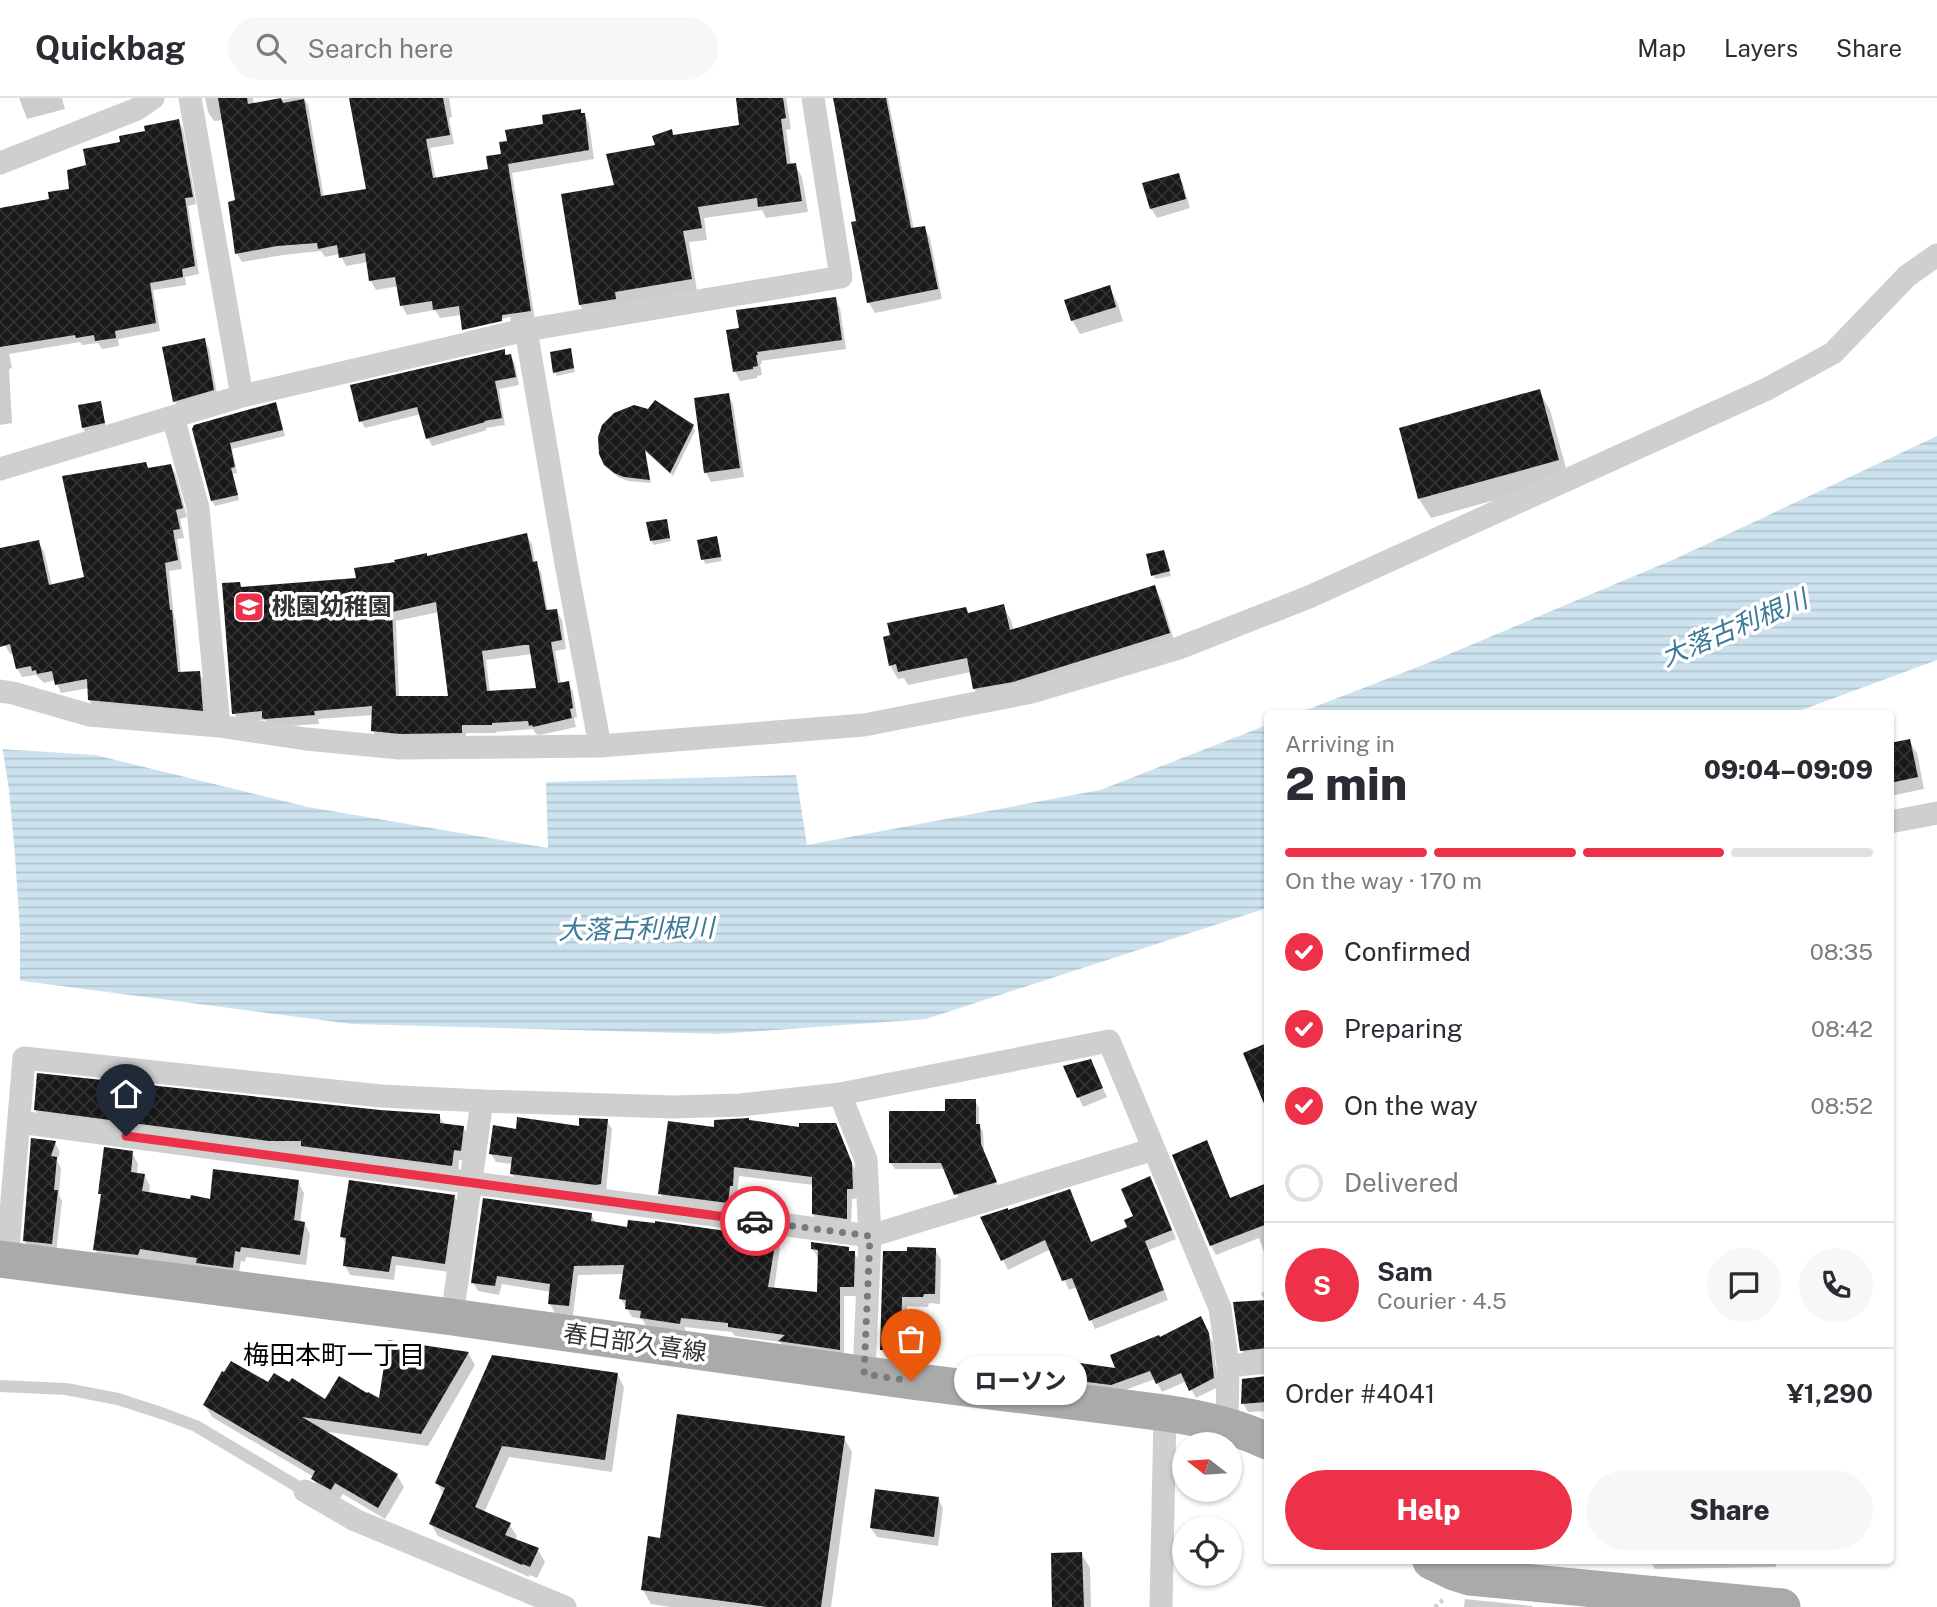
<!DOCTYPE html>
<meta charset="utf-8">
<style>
body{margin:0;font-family:"Public Sans","Noto Sans JP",sans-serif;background:#f7f7f7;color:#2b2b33;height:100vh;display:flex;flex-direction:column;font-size:26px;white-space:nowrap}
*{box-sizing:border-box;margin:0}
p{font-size:23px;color:#7c7c81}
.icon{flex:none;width:38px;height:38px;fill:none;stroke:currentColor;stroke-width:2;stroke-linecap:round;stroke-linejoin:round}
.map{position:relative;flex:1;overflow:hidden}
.side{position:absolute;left:1264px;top:612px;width:630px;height:854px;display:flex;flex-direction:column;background:#fff;border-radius:7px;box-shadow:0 2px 5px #0004}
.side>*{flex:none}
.needle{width:46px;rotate:287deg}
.buttons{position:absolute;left:1172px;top:1334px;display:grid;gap:14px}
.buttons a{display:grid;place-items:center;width:70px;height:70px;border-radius:50%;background:#fff;box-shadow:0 2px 5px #0004;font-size:35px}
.pin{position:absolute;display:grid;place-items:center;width:60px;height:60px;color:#fff;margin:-72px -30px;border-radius:50% 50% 50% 0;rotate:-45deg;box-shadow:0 0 7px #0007}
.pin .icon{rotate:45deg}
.courier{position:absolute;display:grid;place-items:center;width:70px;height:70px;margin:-35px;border:5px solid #ec3148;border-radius:50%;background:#fff;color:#222;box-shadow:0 2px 9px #0007}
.bubble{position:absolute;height:49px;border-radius:24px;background:#fff;box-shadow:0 2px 5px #0004;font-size:23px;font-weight:800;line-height:49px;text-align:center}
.headline em{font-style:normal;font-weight:800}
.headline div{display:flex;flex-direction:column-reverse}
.headline{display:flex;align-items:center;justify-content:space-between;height:119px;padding:0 21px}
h1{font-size:46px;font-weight:800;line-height:52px}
.bar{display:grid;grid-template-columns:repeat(4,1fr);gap:10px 7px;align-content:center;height:84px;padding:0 21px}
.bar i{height:9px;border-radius:5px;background:#e1e1e2}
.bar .active{background:#ec3148}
.bar p{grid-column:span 4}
.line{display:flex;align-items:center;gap:18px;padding:0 21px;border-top:2px solid #e1e1e2}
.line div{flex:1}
.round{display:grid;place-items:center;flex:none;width:74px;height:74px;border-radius:37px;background:#f7f7f7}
ol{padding:0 21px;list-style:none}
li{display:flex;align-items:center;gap:21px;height:77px}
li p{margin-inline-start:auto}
li .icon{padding:7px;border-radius:50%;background:#ec3148;color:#fff;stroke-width:4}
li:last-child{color:#7c7c81}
li i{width:38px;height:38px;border:4px solid #e1e1e2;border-radius:50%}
.action{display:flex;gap:14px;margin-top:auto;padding:14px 21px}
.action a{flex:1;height:80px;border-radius:42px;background:#ec3148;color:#fff;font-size:28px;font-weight:800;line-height:80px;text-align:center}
.action a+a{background:#f7f7f7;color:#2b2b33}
header{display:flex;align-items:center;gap:42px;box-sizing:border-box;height:98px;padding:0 35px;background:#fff;border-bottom:2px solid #e1e1e2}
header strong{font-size:33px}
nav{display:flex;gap:38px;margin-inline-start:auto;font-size:24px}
.search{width:490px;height:63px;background:#f7f7f7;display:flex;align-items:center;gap:18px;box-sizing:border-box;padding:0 24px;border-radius:38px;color:#7c7c81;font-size:26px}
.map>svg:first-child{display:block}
.water{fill:url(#water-rules)}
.pier{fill:#fff}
.shadow{fill:#0003;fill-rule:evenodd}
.building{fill:url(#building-cross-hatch);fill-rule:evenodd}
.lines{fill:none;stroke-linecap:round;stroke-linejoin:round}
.path{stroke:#cfcfcf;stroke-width:4.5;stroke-dasharray:3.5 3.5;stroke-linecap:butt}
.service{stroke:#cfcfcf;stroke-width:12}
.minor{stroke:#cfcfcf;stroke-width:23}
.primary{stroke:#aaa;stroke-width:37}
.done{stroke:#7a7a7a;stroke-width:7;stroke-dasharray:0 12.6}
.route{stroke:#ec3148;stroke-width:9}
.labels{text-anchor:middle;stroke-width:7;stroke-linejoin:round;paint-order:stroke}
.poi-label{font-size:24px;font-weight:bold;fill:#323232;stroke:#fff;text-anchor:start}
.street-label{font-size:24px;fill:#323232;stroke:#fff}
.water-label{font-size:26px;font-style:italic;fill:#3b7999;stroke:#fff}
.neighbourhood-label{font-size:26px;fill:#000;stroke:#fff}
</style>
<header>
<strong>Quickbag</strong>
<div class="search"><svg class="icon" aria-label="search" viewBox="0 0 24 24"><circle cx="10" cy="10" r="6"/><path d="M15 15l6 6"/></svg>Search here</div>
<nav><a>Map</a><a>Layers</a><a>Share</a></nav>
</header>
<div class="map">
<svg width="1937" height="1509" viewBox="0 0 1937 1509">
<defs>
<pattern id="water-rules" width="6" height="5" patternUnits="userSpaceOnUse" patternTransform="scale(1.75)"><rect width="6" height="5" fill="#cce3ef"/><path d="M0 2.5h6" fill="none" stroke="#b0c3cd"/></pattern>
<pattern id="building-cross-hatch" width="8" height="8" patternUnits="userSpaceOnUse" patternTransform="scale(1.75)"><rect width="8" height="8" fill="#191919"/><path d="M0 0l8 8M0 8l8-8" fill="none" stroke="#323232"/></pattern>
</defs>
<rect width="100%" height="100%" fill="#fff"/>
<path class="water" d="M1937,338V562L1791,616H1296L1428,565L1677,460Z
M1267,627V810L926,921L719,936L352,926L0,880V651L95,657L308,709L548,750L546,684L796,677L807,747L1100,692Z"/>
<path class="pier" d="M0,647H2L9,692L15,758L20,833V886L0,883Z"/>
<path class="shadow" d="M19,0H62L65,11L27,21Z
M205,0H253L254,6L291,0H304L308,7L324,100L368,92L351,0H449L452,19L449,20L454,46L430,50L436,81L490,73L503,57L509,44L545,27L584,16L589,26L594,61L512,75L535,222L469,241L465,234L511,223L510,219L465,230V234L462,217L440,220L435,212L407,217L402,208L399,188L376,192L371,183L368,164L346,168L340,156L325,159L321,153L283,157L242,164L237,155V104L223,22L214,23L208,14Z
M736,0H786L791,31L786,32L791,68L795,67L802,79L808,114L766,120L762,112L704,120L707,142L689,144L697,193L587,218L580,207L616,89L657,48L674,39L740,29Z
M835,0H888L914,132L924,130L930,140L942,201L875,215L869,205L858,125Z
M179,23L183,31L196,106L188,108L199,176L185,179L186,187L153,192L160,233L118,241L119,248L102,251L98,245L82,247L80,244L9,256L12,270L9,271L12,325L0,327V112L51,103L71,92L88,68L122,46Z
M1178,77L1183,86L1190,110L1157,120L1151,110Z
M1109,189L1117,204L1123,223L1080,236L1072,222Z
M835,201L840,210L846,251L761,263L762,266H760L762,277L757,278V280L740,283L735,273L741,231Z
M204,242L209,251L218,301L180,313L175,304L164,250Z
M570,252L575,274L557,278L555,274Z
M504,253L507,259L511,258L515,266L519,287L499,291L505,327L486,330L487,332L432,348L428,340L421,316L365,330L361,323Z
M1539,293L1550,312L1569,381L1431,420L1419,401Z
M728,297L733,306L744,379L711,384L706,375Z
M100,305L106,329L85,334L83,330Z
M275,307L278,312L285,338L232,351L237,375L233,376L239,402L215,408L212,403L194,331Z
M615,316L693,329L695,333L673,378L645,353L651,385L628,383L618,379L609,371Z
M171,368L176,377L187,419L180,421L184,440L177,441L182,471L169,473L174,518L176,523L181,576L199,574L204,584L207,621L95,611L89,602V590L61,595L55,582L44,585L36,577L22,579L17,570L14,555L10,556L5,547L0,528V452L38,444L44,453L52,488L86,480L149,372Z
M666,423L671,443L654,447L651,443Z
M526,437L532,446L535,464L541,474L548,514L556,512L562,522L566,551L555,553L561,586L568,585L573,594L577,619L574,620L576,629L540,637L536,636L533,631L496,634V635H466V644L378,642L373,633L374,617L318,621L319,626L271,629L265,622L239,624L234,615L239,486L242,491L358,482L427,459ZM439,514L450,599L399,600L396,523ZM532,556L538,592L490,595L486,562Z
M716,440L722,463L705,466L699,443Z
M1148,457L1165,458L1171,478L1155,481Z
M1154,489L1162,503L1176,549L982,604L974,590L971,574L908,587L904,580L898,581L890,567L969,516L1003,508L1011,522L1014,533Z
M1909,643L1917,655L1924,691L1890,698V647Z
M1090,963L1107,999L1083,1009L1066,969Z
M975,1003L979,1009V1027L983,1034L984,1054L999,1091L960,1103L945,1071H895L891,1065L946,1015Z
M35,1011L439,1018L445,1027L463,1029L469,1039L466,1062H459L458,1077L41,1022Z
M607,1023L612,1031L606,1094L517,1084L512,1075L513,1066L496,1064L491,1056L517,1032L580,1030Z
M835,1026L857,1076L858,1100L852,1101L851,1130L819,1125L813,1116L814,1087L739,1078L737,1097H734L733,1114L666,1105L660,1095L716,1031H801Z
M55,1045L60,1054L57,1063L61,1070L59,1097L62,1103L56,1155L30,1152L24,1142Z
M1207,1045L1231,1101L1267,1087V1163L1259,1140L1216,1157L1211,1148Z
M132,1055L138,1066L137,1076L144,1077L150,1088L149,1096L192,1103H211L298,1084L304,1095L300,1125H304L310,1136L306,1167L246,1159L245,1164L241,1163L238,1180L200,1169L145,1161L144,1167L101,1162L95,1151L102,1100L100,1095Z
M1155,1089L1176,1141L1149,1152L1168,1202L1095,1231L1077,1189L1069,1192L1051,1151L1008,1172L983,1120L1092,1146L1129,1130Z
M454,1098L459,1107L450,1174L396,1167L394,1182L350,1177L345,1167L347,1147L342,1139Z
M591,1116L596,1125L629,1131L775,1141L780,1150L774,1191L819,1196L818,1160L813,1151H848L850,1155H854L860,1164L858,1198H844V1260L785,1252L780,1244L735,1238L732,1234L685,1229V1234L647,1229L642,1221L632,1219L621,1201L624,1176L578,1177L573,1217L555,1215L550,1206L551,1194L502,1186L499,1197L478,1193L473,1184Z
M935,1151L941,1162L940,1206L929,1205L928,1209L907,1208L906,1262L887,1261L881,1251L885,1155Z
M1267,1192V1260L1247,1261L1242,1252L1265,1203L1261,1195Z
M1205,1229L1213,1245L1218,1289L1196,1300L1187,1283L1162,1294L1155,1281L1117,1295L1078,1290L1073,1282L1118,1272Z
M468,1255L475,1267L428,1348L321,1333L397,1377L404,1389L385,1421L343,1396L338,1403L320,1393L313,1381L314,1379L212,1319L205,1307L269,1286L325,1304L381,1303Z
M617,1276L624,1289L612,1374L509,1359L484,1415L509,1426L517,1438L515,1443L538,1452L545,1464L537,1480L530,1477L529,1479L438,1438L431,1426L444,1397L437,1385Z
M1267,1279V1313L1248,1314L1243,1305Z
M844,1340L852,1354L831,1509H671L651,1506L643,1492L662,1442Z
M938,1401L943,1410L938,1448L877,1439L871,1430Z
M1081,1455L1090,1470L1091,1509H1054Z
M1650,1463H1776V1469L1655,1471Z
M1465,1501L1532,1508L1533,1509H1464Z"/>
<path class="building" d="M218,0H247L248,6L281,0L283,5L304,1L321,98L366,91L349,0H443L450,37L426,41L433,80L488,71L486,58L501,56L499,44L507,43L505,32L543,26L542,17L581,11V15H585L589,52L508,66L531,213L502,217V223L462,232L459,208L433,212L432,203L400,208L395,179L369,183L365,155L339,160L337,147L318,151L317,145L277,148L235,156L228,104L235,102Z
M736,0H783L786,20L781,21L787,66L796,65L802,103L758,109L757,100L698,109L702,130L683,133L692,181L615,194L616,201L579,207L561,96L614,87L606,56L655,47L652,38L672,31L673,37L739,27Z
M833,0H886L911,130L925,128L938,191L867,205L851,124L856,123Z
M179,21L193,99L185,100L195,168L182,171L183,179L150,185L156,225L115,233L116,240L95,243L94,237L76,240L75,237L0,249V110L49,101L48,94L69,91L67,72L86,67L83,51L120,44L119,38L145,33L144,28Z
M1179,75L1186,101L1150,111L1142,85Z
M1110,187L1116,209L1071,223L1064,202Z
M836,199L842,242L757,254L758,257H756L758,268L753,269V271L733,274L726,232L739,230L736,212Z
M205,240L214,292L173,304L162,249Z
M571,250L574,270L553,275L550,254Z
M505,251V257L511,256L516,279L495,283L502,320L484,323L485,324L426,341L417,309L359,324L350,287Z
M1540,291L1559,362L1418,401L1399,330Z
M729,295L740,370L704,375L694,300Z
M655,302L694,327L670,375L645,352L650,382L624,379L614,375L604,367L599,356L598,339L602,327L614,315L634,307L648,311Z
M101,303L105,325L82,330L78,307Z
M276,304L283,332L230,345L235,369L231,370L238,397L211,403L192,331L194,327Z
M146,364L148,370L171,366L183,410L176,412L180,431L173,432L178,462L165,465L170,512H172L178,574L200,573L203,613L88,602L87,581L55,587L52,573L37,576L36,572L32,573L31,568L16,571L10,546L0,549V450L39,442L49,487L84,479L62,378Z
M667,421L670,440L650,443L646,424Z
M527,435L533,464L537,463L546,512L557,511L562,542L551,544L558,585L569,583L573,610L570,611L572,620L533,629L532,627L529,628L528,623L492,625V627H462V635L400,636L371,633L372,608L314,613L315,617L265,621L262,620V613L232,616L222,485L240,484L241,489L356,480L354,470L395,464L394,462L427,455V458ZM436,504L448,598H396L392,514ZM524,547H529L536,590L487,593L482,553Z
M717,438L721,459L701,462L697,442Z
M1164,452L1170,473L1151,478L1146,456Z
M1155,487L1170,535L1013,584L973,591L967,560L898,574L896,566L889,568L883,539L890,537L887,525L966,509L968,515L1004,506L1010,532Z
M1910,641L1918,679L1890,685V645Z
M1267,945V1013L1243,955Z
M1091,961L1103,990L1077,1000L1063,968Z
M37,975L380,1012L440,1016V1025L464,1028L461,1053L454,1052L452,1068L301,1048V1043H269L34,1012Z
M945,1001H976V1026H980L981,1046L997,1084L954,1097L941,1065H889V1013H945Z
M517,1019L579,1028V1020L608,1021L601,1086L596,1087L510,1076L512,1059L489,1056L493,1027L516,1031Z
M749,1020V1022L799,1029V1025H836L852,1065L853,1091H847V1121L812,1116V1079L734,1069L733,1088H730L728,1105L658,1096L668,1023L714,1029V1022Z
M31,1040L56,1043L51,1058L57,1059L54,1092H58L52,1146L23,1143Z
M1207,1042L1230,1100L1267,1085V1126L1210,1148L1172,1057Z
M104,1049L133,1053L131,1074L145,1076L142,1093L190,1101L191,1097L210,1101L213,1071L299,1082L294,1122L305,1124L300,1157L241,1149L240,1154L235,1153L233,1170L196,1165L197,1160L140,1151L138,1157L93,1152L101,1096H98Z
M1150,1078L1172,1132L1145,1143L1164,1192L1089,1223L1072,1180L1062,1183L1045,1142L1001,1163L980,1119L1008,1110V1112L1070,1091L1091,1144L1127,1129L1124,1122L1133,1118L1121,1091Z
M349,1082L455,1097L445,1166L392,1158L389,1174L343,1168L346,1140L340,1139Z
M483,1100L592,1115L591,1123L627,1129L628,1122L655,1125V1123L776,1140L768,1189L817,1194L818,1152L811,1151V1144L849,1149V1153H855L854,1189H840V1252L778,1243L785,1237L728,1229V1225L681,1220L680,1226L640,1220L641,1213L625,1211L626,1202L619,1201L624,1167L574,1168L569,1208L548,1206L550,1186L497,1178L495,1188L471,1185Z
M907,1149L936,1150L935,1196H924L923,1199H902L901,1252H880L883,1153H907Z
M1267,1202V1250L1240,1253L1233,1204Z
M1201,1218L1209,1235L1214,1280L1189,1293L1181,1275L1156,1286L1150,1273L1111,1287L1071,1282L1073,1264L1115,1270L1110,1257L1159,1237L1160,1239Z
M388,1242L469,1254L421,1336L302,1319L398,1376L378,1410L335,1385L331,1392L311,1381L315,1373L203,1307L222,1273L224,1274L231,1263L268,1284L274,1275L289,1284L292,1280L325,1301L339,1278L367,1295L368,1294L379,1300Z
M492,1257L618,1275L605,1362L502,1348L475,1409L511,1425L505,1437L539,1450L530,1469L523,1466L522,1467L429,1426L445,1390L435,1385Z
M1267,1278V1304L1241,1306L1242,1281Z
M677,1316L845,1338L821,1509H767L641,1492L648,1438L660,1440Z
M875,1391L939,1399L934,1439L870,1430Z
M1082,1454L1084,1509H1052L1051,1455Z"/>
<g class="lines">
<path class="path" d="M1435,1509L1445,1500"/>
<path class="service" d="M0,1288L66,1291L118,1301L164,1316L196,1328L305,1393"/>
<path class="minor" d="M190,0L242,298
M0,65L137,11L153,0
M526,232L566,466L600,648
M173,319L198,410L219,628
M0,371L242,298L526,232L841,179L813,0
M0,593L13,595L89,617L219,628L306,641L399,650L600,648L864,627L1032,594L1179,550L1309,499L1767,291L1833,255L1907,178L1937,157
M1890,724L1937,715
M840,996L1109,943L1220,1210L1228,1268L1227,1328
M19,1024L870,1138L1154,1051
M7,1162L24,960L381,998L482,1003
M452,1219L482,1003L674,1009L740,1007L840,996L866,1062L870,1138L864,1276
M1228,1268L1267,1264
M305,1393L355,1422L565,1509
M1161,1509L1165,1315"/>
<path class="primary" d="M0,1161L452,1219L911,1283L1165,1315C1200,1320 1235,1328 1267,1343
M1431,1463L1454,1474L1470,1479L1782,1509"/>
</g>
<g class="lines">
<path class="done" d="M755,1123L870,1138L864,1276L911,1283"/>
<path class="route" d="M126,1038L755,1123"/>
</g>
<defs>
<g id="school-square" transform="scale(1.575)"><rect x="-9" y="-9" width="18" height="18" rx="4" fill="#ec3148" stroke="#fff"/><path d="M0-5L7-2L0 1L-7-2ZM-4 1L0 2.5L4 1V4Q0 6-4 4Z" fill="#fff"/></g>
</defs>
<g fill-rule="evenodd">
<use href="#school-square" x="249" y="509"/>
</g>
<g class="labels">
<g class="poi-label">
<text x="272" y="517">桃園幼稚園</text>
</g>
<g class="street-label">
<text transform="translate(635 1245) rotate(8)" y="8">春日部久喜線</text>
</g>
<g class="water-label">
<text transform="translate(1734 530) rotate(-23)" y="9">大落古利根川</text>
<text transform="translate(636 831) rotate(-1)" y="9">大落古利根川</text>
</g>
<g class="neighbourhood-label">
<text x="334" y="1266">梅田本町一丁目</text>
</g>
</g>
</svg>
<div class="buttons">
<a><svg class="needle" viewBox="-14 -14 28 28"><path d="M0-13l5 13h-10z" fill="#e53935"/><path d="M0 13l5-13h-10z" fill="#7c7c81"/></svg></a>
<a><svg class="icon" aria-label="locate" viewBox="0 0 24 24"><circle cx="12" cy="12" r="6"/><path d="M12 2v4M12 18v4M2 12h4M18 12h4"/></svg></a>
</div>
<div class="pin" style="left:911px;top:1283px;background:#ea580c"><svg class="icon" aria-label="bag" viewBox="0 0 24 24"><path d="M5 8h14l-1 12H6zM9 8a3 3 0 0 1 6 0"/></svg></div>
<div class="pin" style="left:126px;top:1038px;background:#1f2937"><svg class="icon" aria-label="home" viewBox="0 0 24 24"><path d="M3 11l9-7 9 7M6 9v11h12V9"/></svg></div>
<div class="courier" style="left:755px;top:1123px"><svg class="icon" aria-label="car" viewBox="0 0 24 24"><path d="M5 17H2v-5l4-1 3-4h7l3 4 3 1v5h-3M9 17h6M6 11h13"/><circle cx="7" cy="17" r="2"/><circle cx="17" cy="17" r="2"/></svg></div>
<div class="bubble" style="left:954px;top:1258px;width:133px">ローソン</div>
<section class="side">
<div class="headline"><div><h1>2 min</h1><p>Arriving in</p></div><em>09:04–09:09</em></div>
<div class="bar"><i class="active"></i><i class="active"></i><i class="active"></i><i></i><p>On the way · 170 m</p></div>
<ol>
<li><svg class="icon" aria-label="check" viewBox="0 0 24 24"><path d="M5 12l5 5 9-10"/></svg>Confirmed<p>08:35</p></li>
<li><svg class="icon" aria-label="check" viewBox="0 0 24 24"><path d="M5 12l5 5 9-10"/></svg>Preparing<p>08:42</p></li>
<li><svg class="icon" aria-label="check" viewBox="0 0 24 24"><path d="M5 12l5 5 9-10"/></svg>On the way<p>08:52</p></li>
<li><i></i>Delivered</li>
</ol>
<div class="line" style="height:126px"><b class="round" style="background:#ec3148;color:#fff">S</b><div><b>Sam</b><p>Courier · 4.5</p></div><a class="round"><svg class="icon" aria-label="chat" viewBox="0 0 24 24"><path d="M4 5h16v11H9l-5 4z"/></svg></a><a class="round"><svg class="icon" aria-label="phone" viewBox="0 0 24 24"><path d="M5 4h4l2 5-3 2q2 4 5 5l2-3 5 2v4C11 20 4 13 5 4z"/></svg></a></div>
<div class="line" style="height:91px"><div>Order #4041</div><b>¥1,290</b></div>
<div class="action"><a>Help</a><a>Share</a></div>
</section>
</div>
